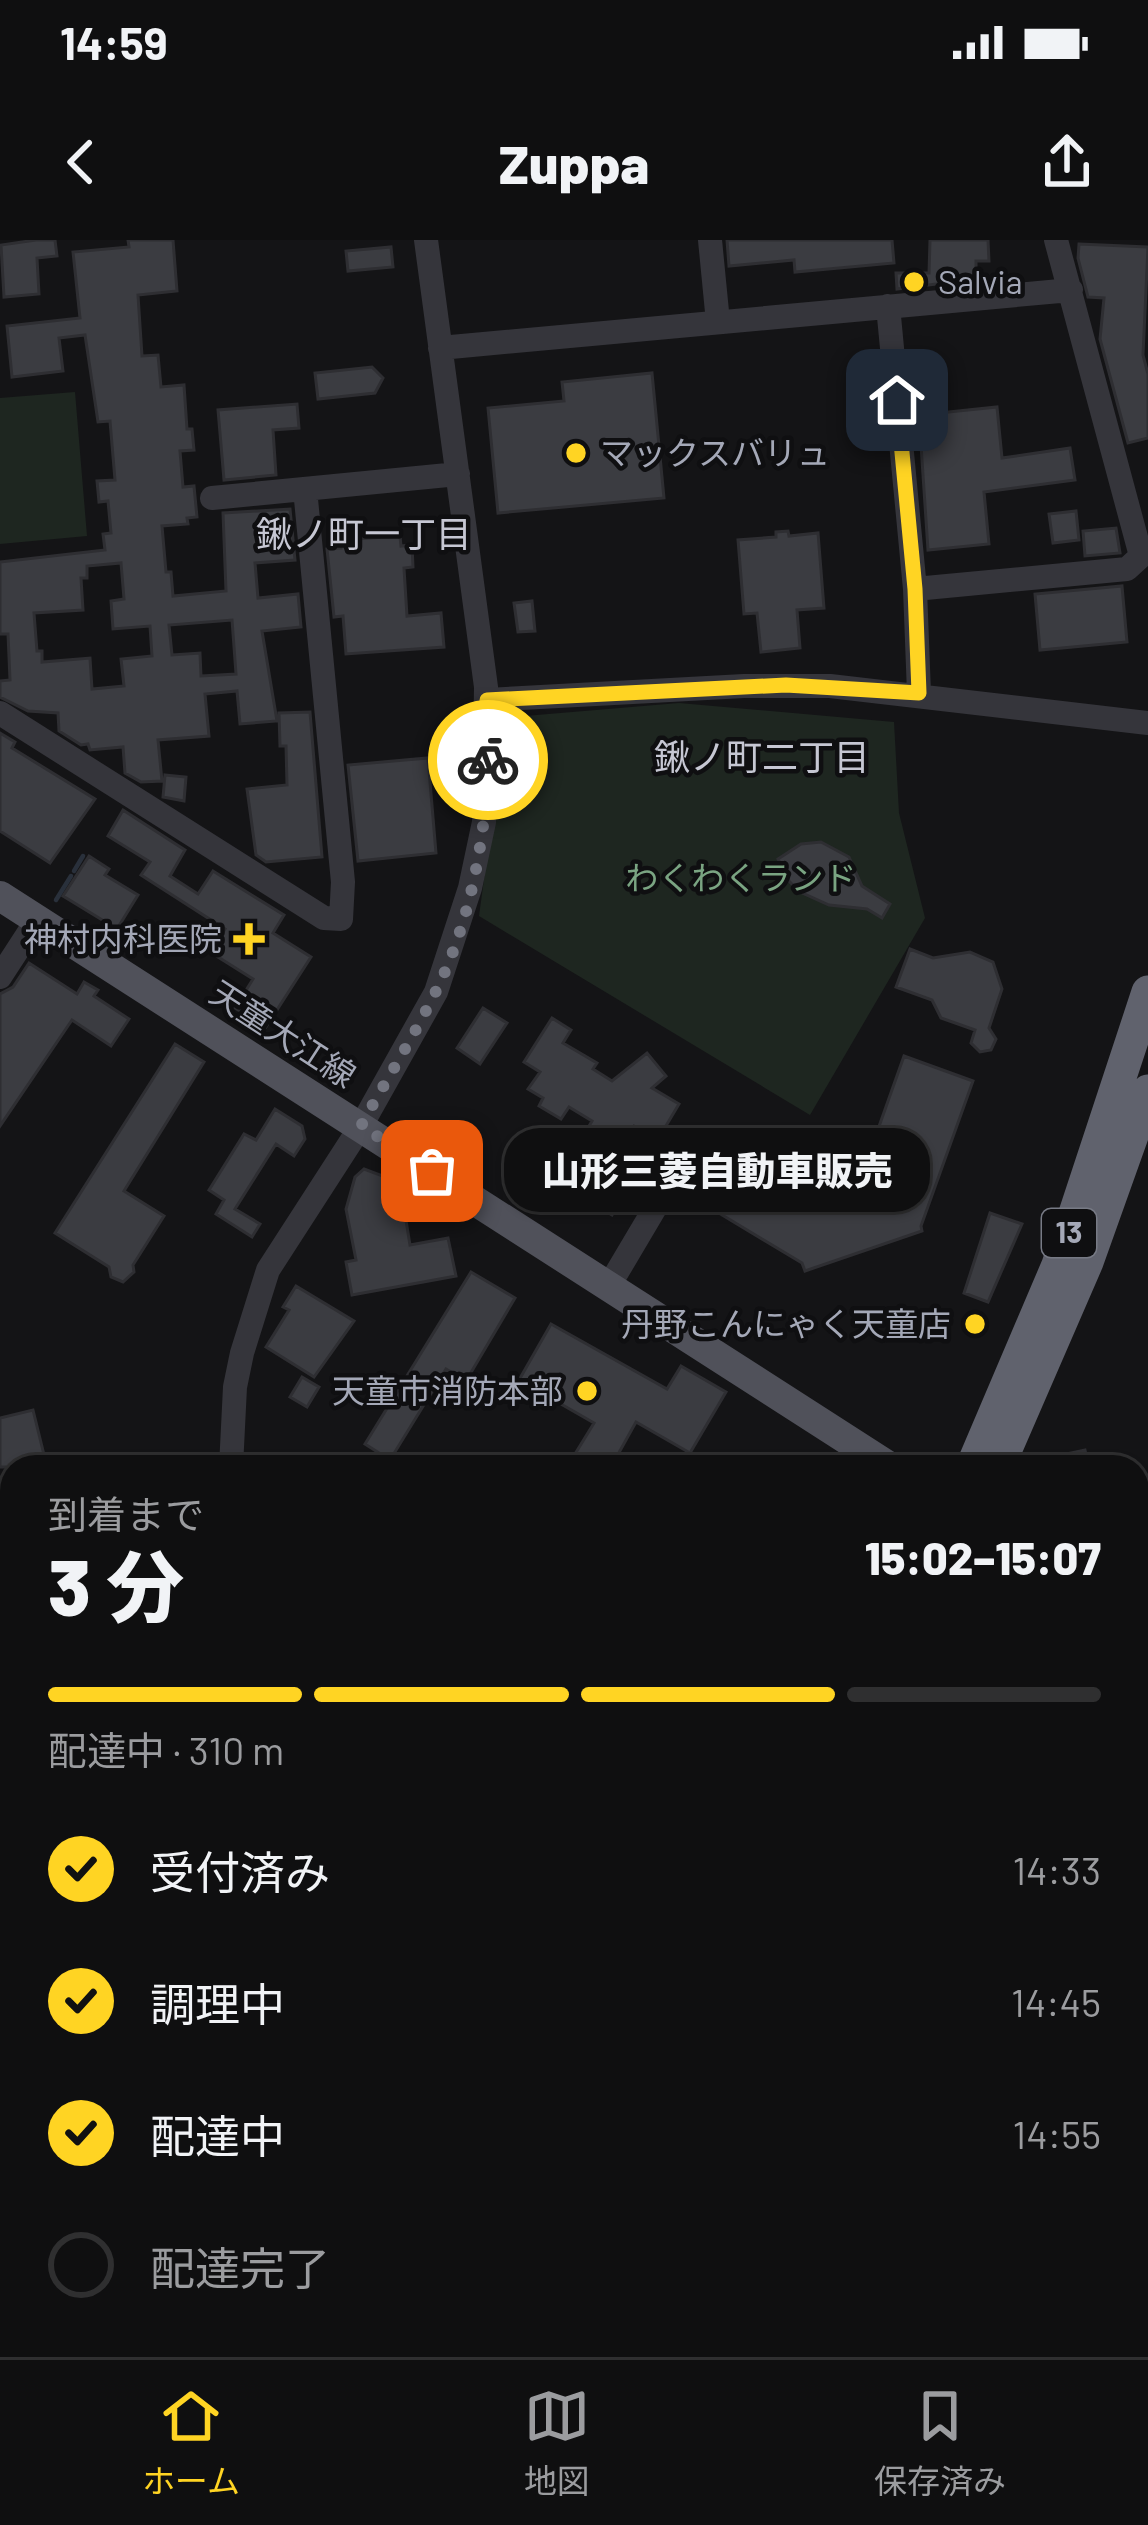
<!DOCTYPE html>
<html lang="ja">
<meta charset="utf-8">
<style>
body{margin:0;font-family:Barlow,"Noto Sans JP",sans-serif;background:#1d1d1e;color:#f1f3f6;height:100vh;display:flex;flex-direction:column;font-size:45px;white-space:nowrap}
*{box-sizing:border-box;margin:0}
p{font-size:39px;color:#9b9c9f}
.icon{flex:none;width:66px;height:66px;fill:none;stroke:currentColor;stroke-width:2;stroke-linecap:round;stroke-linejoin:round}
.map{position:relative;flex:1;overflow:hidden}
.side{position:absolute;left:0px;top:1215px;width:1149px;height:903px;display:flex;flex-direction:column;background:#0f0f10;border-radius:36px 36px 0 0;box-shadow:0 3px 9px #0004,0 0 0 3px #2f2f30}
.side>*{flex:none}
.pin{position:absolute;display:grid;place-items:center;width:102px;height:102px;color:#fff;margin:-51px;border-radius:24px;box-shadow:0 6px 18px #0006}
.courier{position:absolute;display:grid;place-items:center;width:120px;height:120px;margin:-60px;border:9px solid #ffd423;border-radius:50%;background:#fff;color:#222;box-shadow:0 3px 15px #0007}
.bubble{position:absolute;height:84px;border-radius:36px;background:#0f0f10;box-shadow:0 3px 9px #0004,0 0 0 3px #2f2f30;font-size:39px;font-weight:800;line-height:84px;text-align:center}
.summary em{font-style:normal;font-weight:800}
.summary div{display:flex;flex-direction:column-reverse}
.summary{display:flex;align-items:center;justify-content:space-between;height:204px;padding:0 48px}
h1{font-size:78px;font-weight:800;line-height:90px}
.bar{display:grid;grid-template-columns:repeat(4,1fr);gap:18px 12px;align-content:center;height:144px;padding:0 48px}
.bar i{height:15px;border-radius:9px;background:#2f2f30}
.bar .selected{background:#ffd423}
.bar p{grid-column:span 4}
ol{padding:0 48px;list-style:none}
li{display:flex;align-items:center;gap:36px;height:132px}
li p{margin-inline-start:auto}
li .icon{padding:12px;border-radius:50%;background:#ffd423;color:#111;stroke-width:4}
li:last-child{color:#9b9c9f}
li i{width:66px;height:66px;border:6px solid #2f2f30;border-radius:50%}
.status{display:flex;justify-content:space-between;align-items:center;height:84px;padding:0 60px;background:#0f0f10;direction:ltr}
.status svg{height:33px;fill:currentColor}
header{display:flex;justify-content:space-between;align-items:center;height:156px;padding:0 48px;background:#0f0f10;font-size:54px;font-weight:800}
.tabs{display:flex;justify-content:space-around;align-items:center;height:168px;border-top:3px solid #2f2f30;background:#0f0f10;font-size:33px;color:#9b9c9f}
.tabs a{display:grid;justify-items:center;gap:6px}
.tabs .selected{color:#ffd423}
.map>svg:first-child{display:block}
.green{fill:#1e2620}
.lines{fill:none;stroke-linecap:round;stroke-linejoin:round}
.stream{stroke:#29303b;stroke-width:4.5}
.building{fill:#3b3c41;stroke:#2e2e32;stroke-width:3;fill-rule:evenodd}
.minor{stroke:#35353b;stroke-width:24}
.major{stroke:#50515a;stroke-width:30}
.highway{stroke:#60626d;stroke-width:33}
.done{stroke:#72747f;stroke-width:12;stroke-dasharray:0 21.6}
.route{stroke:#ffd423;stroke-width:15}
.poi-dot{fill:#ffd423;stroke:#0f0f11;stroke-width:4.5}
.labels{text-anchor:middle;stroke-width:9;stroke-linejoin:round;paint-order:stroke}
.shield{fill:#0f0f11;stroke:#777a85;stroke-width:3}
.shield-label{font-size:30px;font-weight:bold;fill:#a4a8b7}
.poi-label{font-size:33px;fill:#a4a8b7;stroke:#0f0f11;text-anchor:end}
.park-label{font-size:33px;fill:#7aa482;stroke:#0f0f11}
.street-label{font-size:33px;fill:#a4a8b7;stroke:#0f0f11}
.neighbourhood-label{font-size:36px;fill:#c6c7d3;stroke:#0f0f11}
</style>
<div class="status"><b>14:59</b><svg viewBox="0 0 49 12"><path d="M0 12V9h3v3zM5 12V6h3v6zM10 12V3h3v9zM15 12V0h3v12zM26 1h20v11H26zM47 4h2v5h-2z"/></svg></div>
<header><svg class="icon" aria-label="back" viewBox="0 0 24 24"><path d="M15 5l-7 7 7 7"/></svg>Zuppa<svg class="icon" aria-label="share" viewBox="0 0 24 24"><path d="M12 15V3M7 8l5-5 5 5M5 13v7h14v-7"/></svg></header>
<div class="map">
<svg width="1148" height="2117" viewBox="0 0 1148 2117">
<rect width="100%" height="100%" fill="#141416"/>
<path class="green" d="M75,152L87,296L0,304V158Z
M679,463L894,482L899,573L925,678L810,875L479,676L504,493L525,476Z
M0,1366L12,1373V2106H47L41,2117H0Z"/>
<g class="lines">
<path class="stream" d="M74,631L83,616
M56,660L71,636"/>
</g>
<path class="building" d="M36,0H55L57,16L37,18L39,54L4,57L1,5Z
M128,0H173L177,51L138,55L142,116L158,115L161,147L184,145L187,189H192L194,210L180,211L183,247L194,246L197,277L187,278L188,284L162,286L166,332H171L173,356L226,351L223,273L290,269L295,320L255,323L258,358L298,354L301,387L262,391L277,481L240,484L237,451L205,454L209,496L158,500L162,541L141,542L125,533L123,507L90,510L88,504L81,505L59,491L58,473L28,471L0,457V441L10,440L8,394H0V322L105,310L103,294L111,293L108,261L99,262L97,241L115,240L110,181L98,182L85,95L59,98L63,131L12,137L7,86L80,78L73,12L129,7ZM121,323L124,359L111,361L113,389L150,386L152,416L121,419L124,446L92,449L90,418L42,422V411H37L34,373L83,370L81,338H87V326ZM232,380L236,434L201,436L200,413L172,415L169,385Z
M727,0H892L894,23L795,32L794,20L729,26Z
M930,0H988L989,21H976V39L897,49L896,33H929Z
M1079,4L1148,7L1143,115L1148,134V198L1128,203L1100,99L1104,58L1088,57L1078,18Z
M391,7L393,27L348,31L346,11Z
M372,127L383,138L375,153L318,159L315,133Z
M652,133L664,258L498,273L488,168L564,161L562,142Z
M297,164L299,188L273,190L276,235L224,240L218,170Z
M997,167L1002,218L1070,208L1075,240L984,252L989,304L928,310L919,175Z
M1076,271L1079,300L1053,303L1049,274Z
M1116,288L1120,313L1085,316L1083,291Z
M788,291L789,296L818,293L824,368L797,370L800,408L761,412L757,373L744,374L738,300L776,297V292Z
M400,296L401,306L412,305L413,327L404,328L407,376L441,373L444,407L346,414L343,376L334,377L327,309L341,308V300Z
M1122,346L1127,402L1040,410L1035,354Z
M532,361L535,391L518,392L514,363Z
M310,472L322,617L266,622L256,615L247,549L287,545L286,506H280L279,473Z
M0,493L15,502L12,508L95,559L50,623L0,591Z
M428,518L436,613L358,621L348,525Z
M165,535L186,537L184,561L163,557Z
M123,570L185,610L170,636L198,654L213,631L284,675L273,693L311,717L266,787L235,768L253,739L210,712L225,689L141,635L150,622L108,596Z
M821,602L849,617L862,646L890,664L882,678L867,669L829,665L798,651L789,641L778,619L801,604Z
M89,616L109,629L105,635L138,655L117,689L63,656Z
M910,709L933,718L970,712L993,722L1002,749L989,788L996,799L991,810L980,812L971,803L975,790L941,778L932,760L896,747Z
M29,723L77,754L84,742L98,750L94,756L129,779L111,806L72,780L0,886V754L13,747Z
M483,768L507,783L480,824L457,808Z
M552,778L571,790L563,803L597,823L593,829L612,841L647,813L666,836L652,848L679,864L657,901L634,886L619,910L643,924L612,975L556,942L592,881L569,867L561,879L539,866L543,858L528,849L540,832L524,822Z
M175,804L204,822L124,951L164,976L133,1025L134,1032L123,1042L111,1037L109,1027L55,993Z
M904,816L973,841L921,986L922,991L805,1031L802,1023L694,958L731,897L849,971Z
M275,869L302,886L305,899L294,916L276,904L235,969L260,984L252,997L216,974L224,960L209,950L244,894L256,900Z
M364,929L383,936L390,971L404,968L410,1005L448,998L456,1036L352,1055L346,1022L356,1020L346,969L355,937Z
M990,973L1022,984L988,1062L964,1053Z
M471,1032L515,1058L466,1141L446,1129L390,1220L365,1204Z
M296,1046L354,1081L314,1137L266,1107L289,1070L283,1067Z
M551,1084L667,1149L681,1126L726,1152L690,1213L636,1182L611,1227H567L594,1183L519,1140Z
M302,1137L319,1147L307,1167L290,1157Z
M33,1170L47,1227H0V1178Z
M1085,1210L1089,1227H1034V1221Z"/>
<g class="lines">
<path class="minor" d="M710,0L718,82
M888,66L915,349L919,453
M440,108L1071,50
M212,258L458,234
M915,349L1127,329L1141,316L1056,0
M487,460L744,446H830L1148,483
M0,473L324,678L341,679L343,642L305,249
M0,737L37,680
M610,1044L674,936
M231,1227L235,1147L242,1113L268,1030L361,886L436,752L470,648L484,582L486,447L426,0
M72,2117L77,2106"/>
<path class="major" d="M0,656L890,1227"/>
<path class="highway" d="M972,1227L1058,1025L1148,752
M998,1227L1087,1022L1148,851
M419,2117L429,2106"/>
</g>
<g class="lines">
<path class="done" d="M432,931L361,886C386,840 415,795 438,747C471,678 486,596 488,520"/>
<path class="route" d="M488,520L487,460L786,445L919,453L915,349L897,160"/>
</g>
<g class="poi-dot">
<circle cx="914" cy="42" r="12"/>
<circle cx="576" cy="213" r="12"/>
<path d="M243 681h12v12h12v12h-12v12h-12v-12h-12v-12h12z"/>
<circle cx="975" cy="1084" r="12"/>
<circle cx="587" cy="1151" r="12"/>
</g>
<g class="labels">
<rect class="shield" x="1042" y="969" width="54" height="48" rx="9"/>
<g class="shield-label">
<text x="1069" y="1003">13</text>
</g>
<g class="poi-label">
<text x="938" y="54" text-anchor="start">Salvia</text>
<text x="600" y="225" text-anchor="start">マックスバリュ</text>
<text x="222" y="711">神村内科医院</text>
<text x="951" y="1096">丹野こんにゃく天童店</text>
<text x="563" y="1163">天童市消防本部</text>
</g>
<g class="park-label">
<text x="741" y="650">わくわくランド</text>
</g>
<g class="street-label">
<text transform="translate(283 794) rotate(33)" y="12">天童大江線</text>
</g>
<g class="neighbourhood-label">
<text x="364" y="307">鍬ノ町一丁目</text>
<text x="762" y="530">鍬ノ町二丁目</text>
</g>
</g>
</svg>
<div class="pin" style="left:432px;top:931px;background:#ea580c"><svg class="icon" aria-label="bag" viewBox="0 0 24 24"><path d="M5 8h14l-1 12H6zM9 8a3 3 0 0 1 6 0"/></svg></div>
<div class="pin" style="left:897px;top:160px;background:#1f2937"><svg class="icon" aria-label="home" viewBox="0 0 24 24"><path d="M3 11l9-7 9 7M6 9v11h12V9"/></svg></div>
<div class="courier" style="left:488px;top:520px"><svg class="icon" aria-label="bike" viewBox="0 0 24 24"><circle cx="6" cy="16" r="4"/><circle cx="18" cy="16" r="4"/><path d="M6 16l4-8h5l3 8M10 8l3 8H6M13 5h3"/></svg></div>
<div class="bubble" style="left:504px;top:888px;width:426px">山形三菱自動車販売</div>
<section class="side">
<div class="summary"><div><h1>3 分</h1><p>到着まで</p></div><em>15:02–15:07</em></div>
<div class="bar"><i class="selected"></i><i class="selected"></i><i class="selected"></i><i></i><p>配達中 · 310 m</p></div>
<ol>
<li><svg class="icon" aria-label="check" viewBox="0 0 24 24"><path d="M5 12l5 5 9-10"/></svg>受付済み<p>14:33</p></li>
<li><svg class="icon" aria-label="check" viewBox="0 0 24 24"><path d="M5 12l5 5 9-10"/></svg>調理中<p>14:45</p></li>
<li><svg class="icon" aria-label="check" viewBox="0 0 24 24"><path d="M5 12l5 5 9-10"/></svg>配達中<p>14:55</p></li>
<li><i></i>配達完了</li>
</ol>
</section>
</div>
<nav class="tabs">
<a class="selected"><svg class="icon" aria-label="home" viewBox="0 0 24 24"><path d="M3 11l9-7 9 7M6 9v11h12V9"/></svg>ホーム</a>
<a><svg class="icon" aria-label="map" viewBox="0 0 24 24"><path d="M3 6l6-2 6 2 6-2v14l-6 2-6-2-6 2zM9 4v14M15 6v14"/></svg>地図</a>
<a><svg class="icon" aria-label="saved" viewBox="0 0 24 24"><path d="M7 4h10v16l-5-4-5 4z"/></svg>保存済み</a>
</nav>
